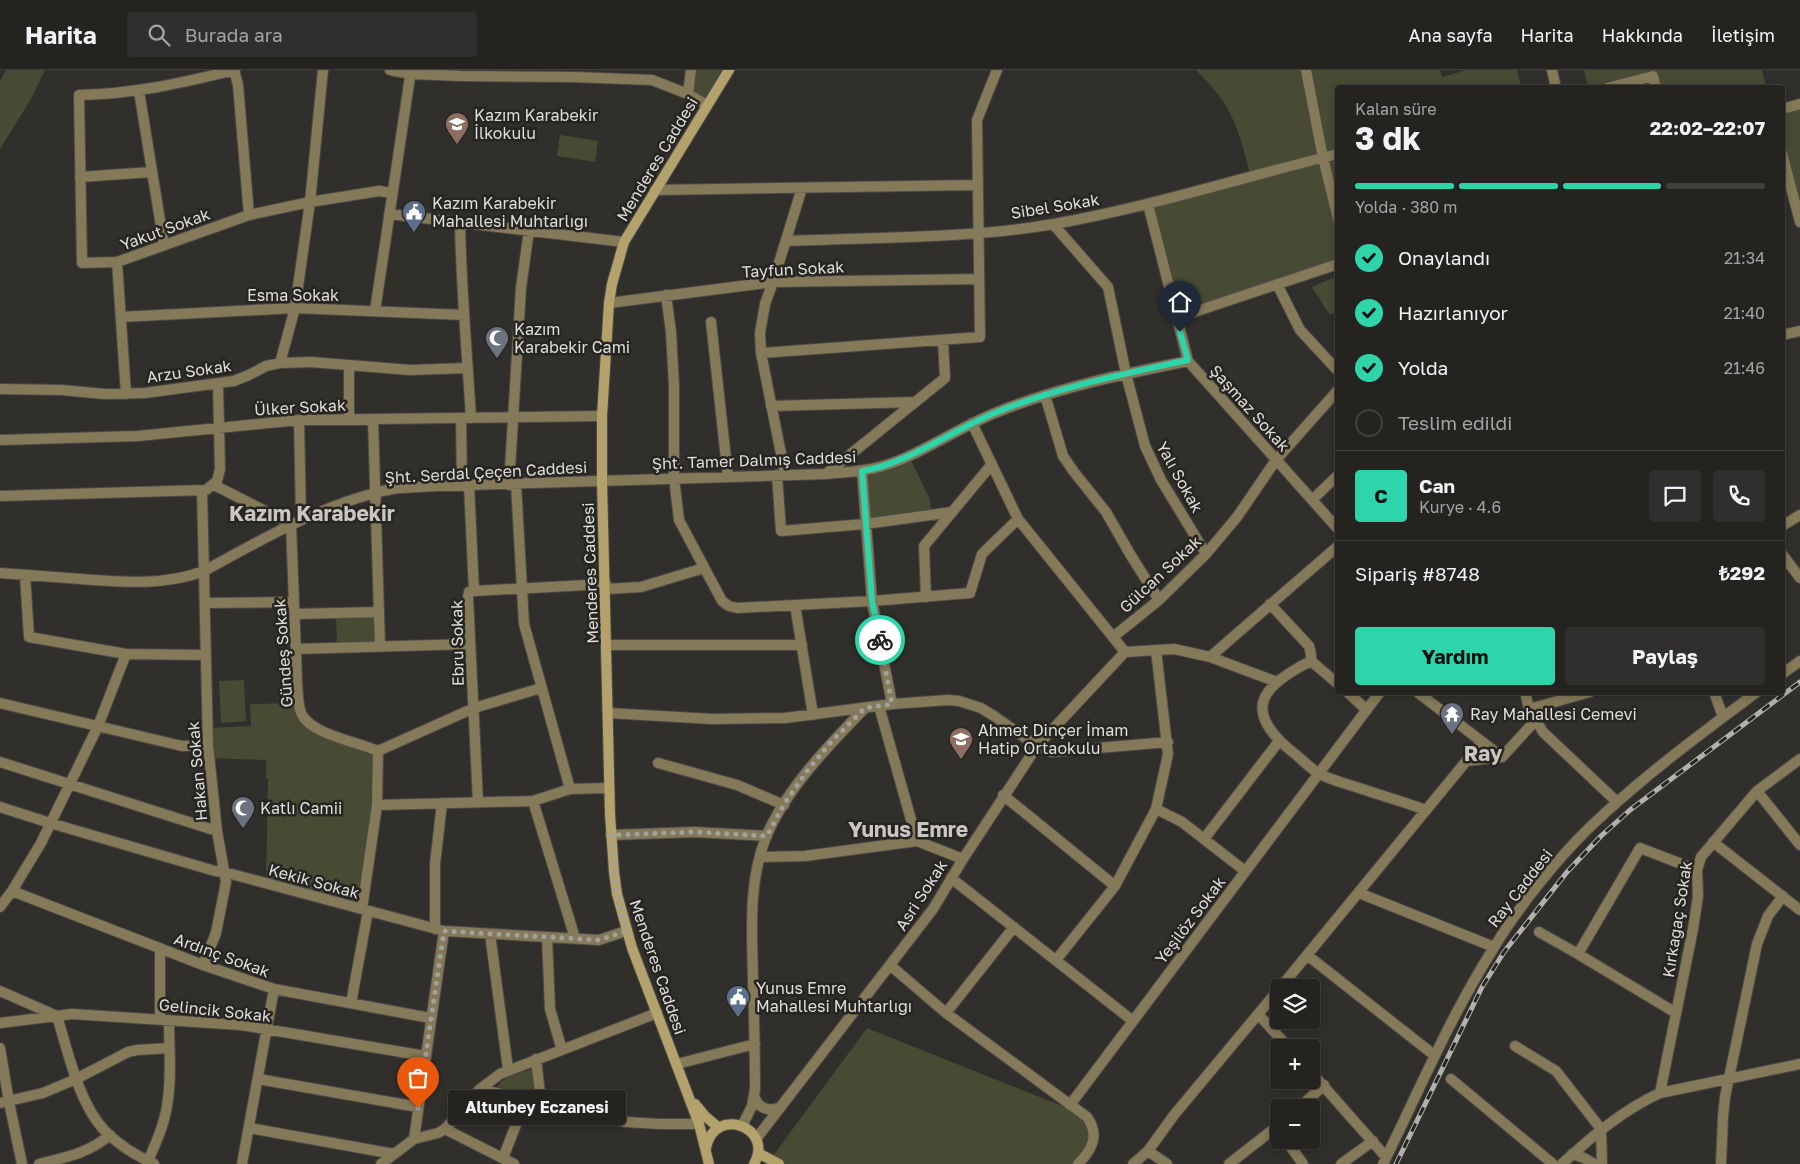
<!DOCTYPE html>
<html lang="tr">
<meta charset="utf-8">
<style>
body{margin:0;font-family:"Golos Text",sans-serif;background:#312f2d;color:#f1f3f6;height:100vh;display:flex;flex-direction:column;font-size:19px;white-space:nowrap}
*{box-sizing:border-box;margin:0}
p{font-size:16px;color:#a3a4a5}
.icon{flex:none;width:28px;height:28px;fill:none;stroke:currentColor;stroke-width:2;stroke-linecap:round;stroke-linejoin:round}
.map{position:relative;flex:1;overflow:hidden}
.panel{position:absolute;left:1335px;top:15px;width:450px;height:610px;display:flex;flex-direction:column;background:#252320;border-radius:5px;box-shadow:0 2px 8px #0003,0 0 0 1px #42403e}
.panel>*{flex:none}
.controls{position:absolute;left:1270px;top:909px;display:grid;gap:10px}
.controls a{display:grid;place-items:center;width:50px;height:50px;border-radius:5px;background:#252320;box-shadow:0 2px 8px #0003,0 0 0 1px #42403e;font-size:25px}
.pin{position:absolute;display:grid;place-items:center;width:42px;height:42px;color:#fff;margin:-51px -21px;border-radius:50% 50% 50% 0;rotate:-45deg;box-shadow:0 0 5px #0007}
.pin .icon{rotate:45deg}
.courier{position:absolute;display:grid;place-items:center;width:50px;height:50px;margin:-25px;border:4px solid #2ed4aa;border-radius:50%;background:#fff;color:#222;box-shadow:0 1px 6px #0007}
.bubble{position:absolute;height:35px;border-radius:5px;background:#252320;box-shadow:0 2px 8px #0003,0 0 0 1px #42403e;font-size:16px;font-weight:700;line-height:35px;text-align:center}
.head em{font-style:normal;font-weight:700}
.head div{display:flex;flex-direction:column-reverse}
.head{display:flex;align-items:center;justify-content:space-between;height:85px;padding:0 20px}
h1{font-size:32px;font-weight:700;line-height:38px}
.bar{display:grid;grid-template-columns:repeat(4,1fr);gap:8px 5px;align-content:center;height:60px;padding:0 20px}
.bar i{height:6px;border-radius:4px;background:#42403e}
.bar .on{background:#2ed4aa}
.bar p{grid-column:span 4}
.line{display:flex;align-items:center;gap:12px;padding:0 20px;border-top:1px solid #42403e}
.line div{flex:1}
.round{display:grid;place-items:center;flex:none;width:52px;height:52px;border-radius:5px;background:#312f2d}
ol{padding:0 20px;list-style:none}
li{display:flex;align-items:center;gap:15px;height:55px}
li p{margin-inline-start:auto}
li .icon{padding:5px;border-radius:50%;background:#2ed4aa;color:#111;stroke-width:4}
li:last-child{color:#a3a4a5}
li i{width:28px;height:28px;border:2px solid #42403e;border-radius:50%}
.button{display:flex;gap:10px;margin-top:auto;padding:10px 20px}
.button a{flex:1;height:58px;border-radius:5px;background:#2ed4aa;color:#111;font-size:20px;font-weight:700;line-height:58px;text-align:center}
.button a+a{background:#312f2d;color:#f1f3f6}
header{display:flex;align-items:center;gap:30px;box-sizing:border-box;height:70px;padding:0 25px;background:#252320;border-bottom:1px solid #42403e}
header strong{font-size:24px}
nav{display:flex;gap:28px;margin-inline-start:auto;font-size:18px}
.search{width:350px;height:45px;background:#312f2d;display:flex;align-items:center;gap:12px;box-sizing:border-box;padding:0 18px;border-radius:5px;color:#a3a4a5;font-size:19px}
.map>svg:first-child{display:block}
.green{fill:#474b34}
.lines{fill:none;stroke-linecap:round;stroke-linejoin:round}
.street-casing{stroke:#4d4b47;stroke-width:12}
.secondary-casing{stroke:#4d4b47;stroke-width:12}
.street{stroke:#847958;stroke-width:10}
.secondary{stroke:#b4a26c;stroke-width:10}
.rail-casing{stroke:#b2b1ad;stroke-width:5}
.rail{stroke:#272521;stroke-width:3;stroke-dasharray:9;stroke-linecap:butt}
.done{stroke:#a2a19d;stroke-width:5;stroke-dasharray:0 9}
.route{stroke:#2ed4aa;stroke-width:6}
.labels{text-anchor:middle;stroke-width:5;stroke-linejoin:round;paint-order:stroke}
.poi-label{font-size:16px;fill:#dfdedb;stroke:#272521;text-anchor:start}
.street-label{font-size:16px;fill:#dfdedb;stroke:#272521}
.district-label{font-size:21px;font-weight:bold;fill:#cac7c2;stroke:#272521}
</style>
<header>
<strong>Harita</strong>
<div class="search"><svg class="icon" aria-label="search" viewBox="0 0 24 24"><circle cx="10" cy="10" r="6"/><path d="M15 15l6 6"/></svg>Burada ara</div>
<nav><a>Ana sayfa</a><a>Harita</a><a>Hakkında</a><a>İletişim</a></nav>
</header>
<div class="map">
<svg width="1800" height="1094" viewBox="0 0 1800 1094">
<rect width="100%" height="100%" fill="#312f2b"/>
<path class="green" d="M6,0H45L31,29L0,79V11Z
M691,0H729L707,35L688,24Z
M1196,0H1440L1442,7L1467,0H1517L1521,17L1338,18L1337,194L1176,248L1148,134L1251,107C1245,85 1240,63 1230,43C1222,27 1209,13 1196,0Z
M1584,0H1762L1766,17H1656L1653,6L1607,17H1588Z
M1800,34V152L1783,83L1782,39Z
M560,65L598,71L595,92L557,86Z
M1337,206V241L1330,245L1312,217Z
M909,386L930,430L932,445L865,454L862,401Z
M379,542L380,576L337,578L336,543Z
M244,610L246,651L221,653L219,611Z
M299,633L306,650L378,681L362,839L266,813L268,708H266V690L209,688L208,658L251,656L250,634Z
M867,958L1067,1038L1082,1047L1087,1054L1090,1068L1085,1081L1073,1094H779L770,1090Z
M534,998L535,1024L497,1019C499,1007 524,1002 534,998Z"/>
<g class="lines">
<g class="street-casing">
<path id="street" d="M234,0L238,15L249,145
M235,0C182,13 134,24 79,25L82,193L117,192L249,145L310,132L379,121L392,123
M390,0L411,4L461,6L573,7L652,10L688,24L707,35
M1306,0L1323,88L1338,149
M1552,0L1556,18
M1607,18L1653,6L1656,18
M139,21L164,175
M688,24L691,0
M1782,39L1800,34
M1782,83L1800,152
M80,107L152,102
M655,120L977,115
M1148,134L1188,291L1338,459
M389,144L624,172
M460,152C461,217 467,282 471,348
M1053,154L1108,217L1126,304L1145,376L1161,410L1206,484
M786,171C874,167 968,169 1054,154C1150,137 1243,107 1338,84
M117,192L126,324
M1277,214L1300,260L1338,301
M666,225L671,262L674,316V408L679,450L722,531L729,536L737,538L872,531L970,523L982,484L1018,449
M609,233L773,212L979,209
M375,241L411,0
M121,247L295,238L464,245
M1176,248L1338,194
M711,252L728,407
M1782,265L1800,261
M761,283L980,267L977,50L997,0
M280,293L295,238L310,132L323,0
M0,319L62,320L104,324L145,323L234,311L249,305L266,296L280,293L311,292L410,300L468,298
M1045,325L1063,386L1074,402L1106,442L1130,484L1159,530
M771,336L915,332
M461,348L462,415
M349,349V295
M373,349L380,576
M299,350L301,450
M972,353L1018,449L1125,582
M0,370L138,366L299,350L602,346
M862,401L872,531L892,634
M785,404L761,283L760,263L765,234L773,212L802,118
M826,404L945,308L943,270
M777,405L781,461L865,454L952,442
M516,414L524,554L570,719
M214,415L291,454L297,611C298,622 297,635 302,645C313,665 358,672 378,681
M469,415L474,521L469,522L468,527L478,732
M509,415L521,218L529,160
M202,421L208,675L217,761L226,812L216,863L203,895
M0,426L206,420L217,411L220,399L218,314
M1312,430L1338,405
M1782,456L1800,445
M1782,484L1800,508
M0,503C27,505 54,507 81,509C122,512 165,516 204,501C259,471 314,439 375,423C395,417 416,417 436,416L826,404C845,402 864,402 883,396C923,384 960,356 1000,341C1060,317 1124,304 1188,291
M25,505L29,567L126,584L206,585
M606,519L641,517L704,498
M474,521L606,514
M926,527L924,476L992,394
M205,533L294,532
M1270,534L1309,576L1311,584V591L1338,614
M795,535L813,645
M295,544L379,542
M1113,567L1159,530L1206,484L1237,447L1276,390L1338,320
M607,575H802
M296,579L470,574
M1210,587L1338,476
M1311,591C1263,615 1241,639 1290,680C1300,687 1309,698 1320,704C1331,710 1344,713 1356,717C1380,725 1403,732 1426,740
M1782,604L1800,591
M1347,622L1367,640
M1417,622L1502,687
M1525,622L1529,639L1543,662L1617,732
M1714,622L1723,647
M0,633L182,676L208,675
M879,636L917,771L963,789
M1529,639L1590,622
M608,643L712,649L785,648L892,634L948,630L959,631L981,638L994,646L1037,676L1052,682L1168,672
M378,681L474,638L541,618
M1466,691L1502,687L1535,651
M0,692L217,761
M658,693L737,715L784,735
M1757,721L1800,775
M1003,725L1115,816
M533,731L575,868
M377,735L533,731L570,719L609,718
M0,737L50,753L215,801L224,802L444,861L599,870L626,861
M1156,739L1182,752L1245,801
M611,765L694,762L767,766
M1204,769L1279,671
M1713,772L1800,840
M760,787L805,786L917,771
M951,808L1133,951
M12,821L203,895L274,919L430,948
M1359,823L1494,877
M0,837L12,821L41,773L98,656L126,584
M362,839L377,735L378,681
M435,859V794L442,733
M1539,862L1578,884
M490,864L508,999
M547,867L550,939L562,980
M1307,885L1434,985
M1056,890L1115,816L1156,739L1168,684L1156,580
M891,896L946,943L1087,1047C1100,1065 1092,1080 1078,1094
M1280,918L1482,672
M0,921L57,946C68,982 79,1035 106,1062C119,1075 137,1086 154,1094
M351,933L368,841
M946,943L1014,857
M1676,943L1578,884L1640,778L1697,800
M1258,944L1289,978
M160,949V878
M0,953L72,944L241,955L425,986
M1515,976L1556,1001L1601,1059L1602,1094
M0,978L9,1032L22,1094
M536,989L541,1032
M677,994L755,974
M1311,1002L1386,1087
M258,1009L418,1037
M1451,1009L1553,1094
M480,1019L626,1052L660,1054H699
M1660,1023L1693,859L1698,826L1697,800L1701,787L1757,721L1800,689
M754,1024C756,1037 767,1042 779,1038
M0,1033L43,1023L76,1009L128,982L137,980L169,978
M1070,1035L1380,622
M1299,1038L1324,1015
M742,1056L752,1036L755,1019C755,982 754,946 753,909C752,861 748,813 766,767C786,719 829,675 865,638
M249,1058L394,1084
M445,1059L514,1094
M414,1069L444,861
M756,1069L933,839L963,789L1037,676L1125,582L1174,579L1210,587L1277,612
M1286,1070L1303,1094
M1148,1081L1167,1094
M1572,1084L1584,1088L1594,1094
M503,1088L526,1029
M148,1091C156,1073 164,1055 167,1036C172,1008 169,978 169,950
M39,1094C66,1087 87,1084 110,1065
M242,1094L274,919
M381,1094L414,1069L438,1063L445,1059L480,1019L500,1004L657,943
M1133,1094L1148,1081L1174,1045L1279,919
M1229,1094L1279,1055
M1341,1094L1373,1071
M1383,1094C1419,1021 1450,947 1493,879C1517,839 1556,790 1589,758C1641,708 1699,665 1757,622
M1562,1094C1591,1067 1623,1040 1660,1023L1800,994
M1721,1094L1723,1047L1725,1027L1757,874L1768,846L1783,826"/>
</g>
<g class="secondary-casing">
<path id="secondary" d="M695,1034L705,1046L719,1058
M706,1078C714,1035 775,1057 754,1094
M758,1083L779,1094
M709,1094L699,1054L632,878L617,824L614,802L610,744L602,411V346L609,233L612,214L624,172L729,0"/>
</g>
<use href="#street" class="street"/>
<use href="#secondary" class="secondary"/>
<g class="rail-casing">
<path id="rail" d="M1396,1094L1482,917L1504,882L1567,802L1601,766L1630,740L1800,612"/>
</g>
<use href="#rail" class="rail"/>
</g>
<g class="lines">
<path class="done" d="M418,1038L444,861L599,870L626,861L615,813L611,765L694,762L767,766L784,734L808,700L830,673L865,638L892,634L880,570"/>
<path class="route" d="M880,570L872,531L862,401C910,393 952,360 997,342C1058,317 1124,304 1188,290L1180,262"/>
</g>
<defs>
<g id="school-pin" transform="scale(1.25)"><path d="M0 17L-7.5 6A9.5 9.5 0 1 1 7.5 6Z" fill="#8d6e63" stroke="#272521"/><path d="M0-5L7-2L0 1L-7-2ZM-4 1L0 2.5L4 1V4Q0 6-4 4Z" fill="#fff"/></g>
<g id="civic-pin" transform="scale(1.25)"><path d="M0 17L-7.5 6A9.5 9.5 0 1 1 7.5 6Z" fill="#5c6f8a" stroke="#272521"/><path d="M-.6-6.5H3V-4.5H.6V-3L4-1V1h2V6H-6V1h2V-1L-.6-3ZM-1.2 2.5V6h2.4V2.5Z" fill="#fff"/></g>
<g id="mosque-pin" transform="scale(1.25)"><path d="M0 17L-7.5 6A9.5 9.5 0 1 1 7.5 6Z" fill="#6b7280" stroke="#272521"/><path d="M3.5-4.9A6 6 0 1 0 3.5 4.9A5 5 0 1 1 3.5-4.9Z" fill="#fff"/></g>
<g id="temple-pin" transform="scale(1.25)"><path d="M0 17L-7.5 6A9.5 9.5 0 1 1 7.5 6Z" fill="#6b7280" stroke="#272521"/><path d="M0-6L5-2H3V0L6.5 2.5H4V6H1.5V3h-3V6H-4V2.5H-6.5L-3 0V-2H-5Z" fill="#fff"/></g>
</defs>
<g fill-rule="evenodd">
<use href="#school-pin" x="457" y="54"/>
<use href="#civic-pin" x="414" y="142"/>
<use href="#mosque-pin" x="497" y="268"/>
<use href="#temple-pin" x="1452" y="644"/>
<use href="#school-pin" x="961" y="669"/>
<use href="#mosque-pin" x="243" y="738"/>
<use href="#civic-pin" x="738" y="927"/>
</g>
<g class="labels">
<g class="poi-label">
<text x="474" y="51">Kazım Karabekir<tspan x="474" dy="18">İlkokulu</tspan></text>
<text x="432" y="139">Kazım Karabekir<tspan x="432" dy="18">Mahallesi Muhtarlığı</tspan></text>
<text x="514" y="265">Kazım<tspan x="514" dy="18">Karabekir Cami</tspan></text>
<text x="1470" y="650">Ray Mahallesi Cemevi</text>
<text x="978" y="666">Ahmet Dinçer İmam<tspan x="978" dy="18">Hatip Ortaokulu</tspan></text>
<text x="260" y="744">Katlı Camii</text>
<text x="756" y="924">Yunus Emre<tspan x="756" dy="18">Mahallesi Muhtarlığı</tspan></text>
</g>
<g class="street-label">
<text transform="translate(657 89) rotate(-59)" y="6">Menderes Caddesi</text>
<text transform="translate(1055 136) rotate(-9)" y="6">Sibel Sokak</text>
<text transform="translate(165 159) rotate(-20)" y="6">Yakut Sokak</text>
<text transform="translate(793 199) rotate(-3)" y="6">Tayfun Sokak</text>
<text x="293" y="231">Esma Sokak</text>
<text transform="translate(189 301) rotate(-8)" y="6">Arzu Sokak</text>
<text transform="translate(300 337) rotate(-3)" y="6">Ülker Sokak</text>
<text transform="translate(1250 338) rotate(48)" y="6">Şaşmaz Sokak</text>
<text transform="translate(754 390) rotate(-2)" y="6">Şht. Tamer Dalmış Caddesi</text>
<text transform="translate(486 402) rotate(-3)" y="6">Şht. Serdal Çeçen Caddesi</text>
<text transform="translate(1180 407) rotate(61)" y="6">Yalı Sokak</text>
<text transform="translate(590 503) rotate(-92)" y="6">Menderes Caddesi</text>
<text transform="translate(1160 504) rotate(-43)" y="6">Gülcan Sokak</text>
<text transform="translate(457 573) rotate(-91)" y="6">Ebru Sokak</text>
<text transform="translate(283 583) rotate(-94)" y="6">Gündeş Sokak</text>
<text transform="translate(197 701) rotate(-95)" y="6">Hakan Sokak</text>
<text transform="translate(314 811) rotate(15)" y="6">Kekik Sokak</text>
<text transform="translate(1520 818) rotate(-52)" y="6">Ray Caddesi</text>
<text transform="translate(921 825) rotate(-57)" y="6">Asri Sokak</text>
<text transform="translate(1677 849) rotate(-81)" y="6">Kırkağaç Sokak</text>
<text transform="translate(1190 850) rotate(-53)" y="6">Yeşilöz Sokak</text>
<text transform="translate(222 885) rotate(20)" y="6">Ardınç Sokak</text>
<text transform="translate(658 897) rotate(71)" y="6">Menderes Caddesi</text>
<text transform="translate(215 940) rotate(6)" y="6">Gelincik Sokak</text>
</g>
<g class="district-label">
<text x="312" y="451">Kazım Karabekir</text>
<text x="1483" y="691">Ray</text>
<text x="908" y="767">Yunus Emre</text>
</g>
</g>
</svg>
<div class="controls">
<a><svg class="icon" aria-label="layers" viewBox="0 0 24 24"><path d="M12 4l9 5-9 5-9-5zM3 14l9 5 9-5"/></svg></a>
<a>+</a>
<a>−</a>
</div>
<div class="pin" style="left:418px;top:1038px;background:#ea580c"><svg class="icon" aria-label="bag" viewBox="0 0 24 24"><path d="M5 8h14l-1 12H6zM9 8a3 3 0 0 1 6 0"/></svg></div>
<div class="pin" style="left:1180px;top:262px;background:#1f2937"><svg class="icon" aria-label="home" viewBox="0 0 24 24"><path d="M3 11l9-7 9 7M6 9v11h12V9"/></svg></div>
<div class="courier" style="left:880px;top:570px"><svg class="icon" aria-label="bike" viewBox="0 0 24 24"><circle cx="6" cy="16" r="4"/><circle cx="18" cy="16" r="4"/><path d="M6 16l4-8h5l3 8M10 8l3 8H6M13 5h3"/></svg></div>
<div class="bubble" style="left:448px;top:1020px;width:178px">Altunbey Eczanesi</div>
<section class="panel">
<div class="head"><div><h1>3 dk</h1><p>Kalan süre</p></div><em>22:02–22:07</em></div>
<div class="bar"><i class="on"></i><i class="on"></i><i class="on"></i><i></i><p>Yolda · 380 m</p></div>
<ol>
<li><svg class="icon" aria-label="check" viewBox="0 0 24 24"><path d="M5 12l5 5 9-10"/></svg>Onaylandı<p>21:34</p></li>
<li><svg class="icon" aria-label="check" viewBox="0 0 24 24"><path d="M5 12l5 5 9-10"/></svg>Hazırlanıyor<p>21:40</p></li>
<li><svg class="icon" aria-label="check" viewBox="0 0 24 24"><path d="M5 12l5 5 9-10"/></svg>Yolda<p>21:46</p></li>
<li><i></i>Teslim edildi</li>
</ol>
<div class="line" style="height:90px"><b class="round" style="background:#2ed4aa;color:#111">C</b><div><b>Can</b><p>Kurye · 4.6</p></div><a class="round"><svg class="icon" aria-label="chat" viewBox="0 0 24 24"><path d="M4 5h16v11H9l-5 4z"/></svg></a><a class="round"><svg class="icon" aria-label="phone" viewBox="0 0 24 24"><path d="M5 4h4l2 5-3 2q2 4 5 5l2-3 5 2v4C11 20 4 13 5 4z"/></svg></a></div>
<div class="line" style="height:65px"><div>Sipariş #8748</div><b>₺292</b></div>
<div class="button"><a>Yardım</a><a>Paylaş</a></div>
</section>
</div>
